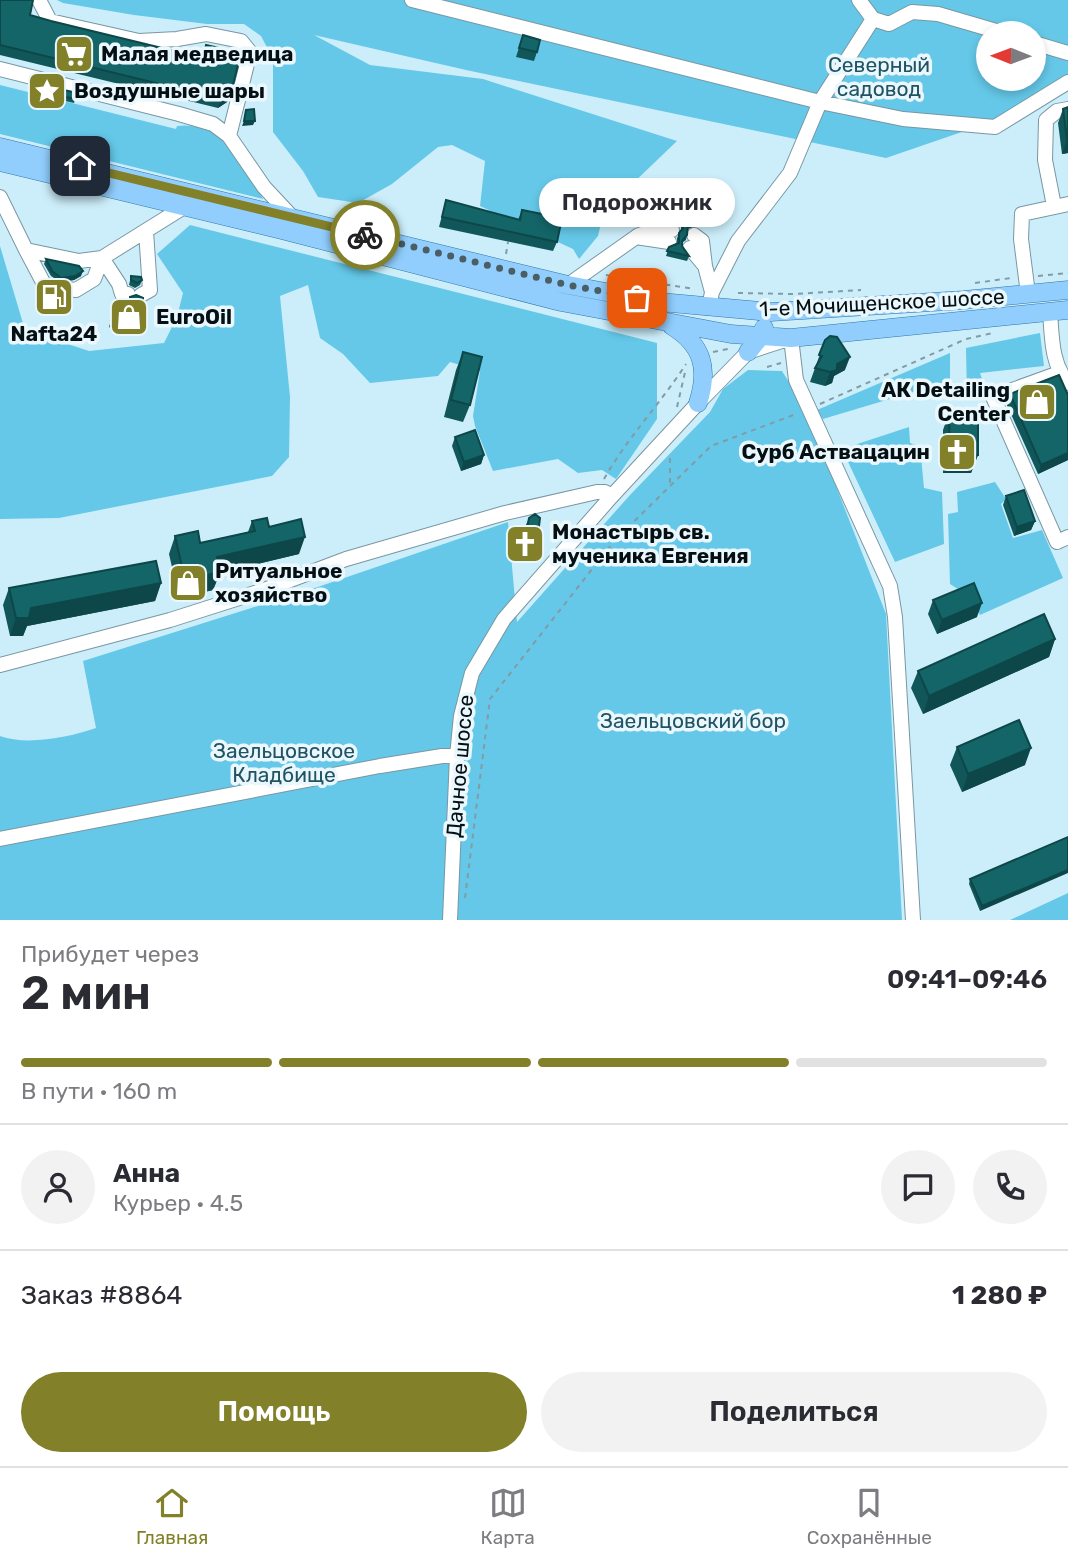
<!DOCTYPE html>
<html lang="ru">
<meta charset="utf-8">
<style>
body{margin:0;font-family:Rubik,sans-serif;background:#f2f2f3;color:#2b2b33;height:100vh;display:flex;flex-direction:column;font-size:26px;white-space:nowrap}
*{box-sizing:border-box;margin:0}
p{font-size:23px;color:#7c7c81}
.icon{flex:none;width:38px;height:38px;fill:none;stroke:currentColor;stroke-width:2;stroke-linecap:round;stroke-linejoin:round}
.map{position:relative;height:920px;overflow:hidden}
.sheet{display:flex;flex-direction:column;background:#fff;flex:1}
.sheet>*{flex:none}
.needle{width:46px;rotate:271deg}
.fabs{position:absolute;left:976px;top:21px;display:grid;gap:14px}
.fabs a{display:grid;place-items:center;width:70px;height:70px;border-radius:50%;background:#fff;box-shadow:0 4px 10px #0003;font-size:35px}
.pin{position:absolute;display:grid;place-items:center;width:60px;height:60px;color:#fff;margin:-30px;border-radius:14px;box-shadow:0 4px 10px #0006}
.courier{position:absolute;display:grid;place-items:center;width:70px;height:70px;margin:-35px;border:5px solid #828028;border-radius:50%;background:#fff;color:#222;box-shadow:0 2px 9px #0007}
.bubble{position:absolute;height:49px;border-radius:24px;background:#fff;box-shadow:0 4px 10px #0003;font-size:23px;font-weight:600;line-height:49px;text-align:center}
.summary em{font-style:normal;font-weight:600}
.summary div{display:flex;flex-direction:column-reverse}
.summary{display:flex;align-items:center;justify-content:space-between;height:119px;padding:0 21px}
h1{font-size:46px;font-weight:600;line-height:52px}
.bar{display:grid;grid-template-columns:repeat(4,1fr);gap:10px 7px;align-content:center;height:84px;padding:0 21px}
.bar i{height:9px;border-radius:5px;background:#e1e1e2}
.bar .current{background:#828028}
.bar p{grid-column:span 4}
.line{display:flex;align-items:center;gap:18px;padding:0 21px;border-top:2px solid #e1e1e2}
.line div{flex:1}
.round{display:grid;place-items:center;flex:none;width:74px;height:74px;border-radius:37px;background:#f2f2f3}
.action{display:flex;gap:14px;margin-top:auto;padding:14px 21px}
.action a{flex:1;height:80px;border-radius:42px;background:#828028;color:#fff;font-size:28px;font-weight:600;line-height:80px;text-align:center}
.action a+a{background:#f2f2f3;color:#2b2b33}
.dock{display:flex;justify-content:space-around;align-items:center;height:98px;border-top:2px solid #e1e1e2;background:#fff;font-size:19px;color:#7c7c81}
.dock a{display:grid;justify-items:center;gap:4px}
.dock .current{color:#828028}
.map>svg:first-child{display:block}
.green{fill:#65c8e8;fill-rule:evenodd}
.lines{fill:none;stroke-linecap:round;stroke-linejoin:round}
.minor-casing{stroke:#7897a2;stroke-width:16}
.major-casing{stroke:#3077aa;stroke-width:19}
.path{stroke:#829ba4;stroke-width:2;stroke-dasharray:5 5;stroke-linecap:butt}
.minor{stroke:#fff;stroke-width:14}
.major{stroke:#91cefd;stroke-width:18}
.wall{fill:#115759}
.shaded-wall{fill:#0e4749}
.building{fill:#146568;stroke:#0e4749;stroke-width:2}
.done{stroke:#4b5e64;stroke-width:7;stroke-dasharray:0 12.6}
.route{stroke:#828028;stroke-width:9}
.labels{text-anchor:middle;stroke-width:7;stroke-linejoin:round;paint-order:stroke}
.poi-label{font-size:21px;font-weight:bold;fill:#051014;stroke:#eaf7fc;text-anchor:start}
.park-label{font-size:21px;fill:#205464;stroke:#eaf7fc}
.street-label{font-size:21px;fill:#051014;stroke:#eaf7fc}
</style>
<div class="map">
<svg width="1068" height="920" viewBox="0 0 1068 920">
<rect width="100%" height="100%" fill="#cceefa"/>
<path class="green" d="M57,0H1068V75L994,121L886,158L466,70L314,35L370,65L483,79L677,141L604,211L598,236L579,259L573,249L480,206L485,161L452,145L438,147L392,184L358,203L318,197L303,171L273,132V59L261,36L244,24H207L134,15L63,3ZM989,33H1034V79H989Z
M0,85L176,129L177,126C188,124 204,127 214,133C228,143 255,183 263,199L0,134Z
M190,225L657,343V419L616,479L602,470L578,473L558,459L493,471L475,426L473,416L480,371L450,362L438,376L370,383L343,354L320,338L308,285L280,296L290,397L289,457L272,476L59,518L0,519V246L25,330L89,351L164,343L177,317L183,293L157,254Z
M1040,333L1044,366L980,373L986,391L967,397L966,348Z
M950,353V381L823,419L817,410Z
M748,370L782,371L802,403L819,443L886,614L902,920H0V736C27,746 70,737 96,728L83,661L312,589L508,522L517,622L630,495L710,412L723,389Z
M909,427L910,443L920,446L924,488L942,492L944,544L895,562L842,449Z
M995,482L1006,499L1001,504L1013,538L1042,530L1063,578L980,615L972,598L950,584L948,514L958,512L957,492Z
M1068,893V920H1010Z"/>
<g class="lines">
<g class="minor-casing">
<path id="minor" d="M39,0L50,21L139,41L177,39L206,34L241,41L250,52L229,136
M412,0L820,102L903,119L995,127L1068,82
M859,0L873,19L889,24L912,12L938,14L1003,33
M1034,43L1068,53
M0,69L179,114L213,124L229,136L264,187L292,217
M0,197L26,250L79,261L102,258L184,207
M1054,206L1045,160L1046,120L1057,111L1068,109
M694,235L702,241L705,266
M637,236C650,231 659,227 672,230
M690,248L705,266L712,292
M26,250L44,284L51,286
M102,258L119,284L122,294H128
M568,285L636,237L669,242
M66,289L76,290L94,279L102,258
M1028,294L1021,239L1022,214L1068,204
M141,295L150,290L146,231
M709,308L712,292L738,241L790,173L820,102L873,19
M1050,312C1052,336 1051,364 1068,383
M1059,373L993,397L1057,542L1068,537
M0,665L170,620L264,590L346,559L505,513L597,492H605L611,497
M0,839L380,766L442,756H457
M450,920L457,756L461,716L472,673L504,619L611,497L698,403L748,352L791,338L796,380L890,586L895,617L913,920"/>
</g>
<g class="major-casing">
<path id="major" d="M0,147L568,285L660,302L771,312L964,300L1068,290
M0,162L282,230L561,302L731,334L791,338L1068,310
M672,326C703,345 709,369 698,403
M748,352L761,336L764,328"/>
</g>
<path class="path" d="M348,215L359,218
M506,254L508,242
M606,275L694,289
M1038,276L1068,273
M975,283L1011,278
M738,293L794,294L861,290
M713,352L728,349
M767,367L781,363
M820,404L966,339L993,333
M677,407L686,368
M604,479C627,438 661,403 686,364
M670,483V453
M465,898L490,699L615,540L711,446L796,414"/>
<use href="#minor" class="minor"/>
<use href="#major" class="major"/>
</g>
<path class="wall" d="M0,0L30,15L51,21L202,58L206,45L231,93L227,102L218,108L0,55Z
M523,35L537,52L534,61L516,57Z
M64,90L77,93L74,103L61,100Z
M1068,107V153L1062,154L1058,123L1063,109Z
M446,200L518,220L522,210L557,242L553,251L439,227Z
M678,205L698,221L696,226L688,228L686,240L682,243V246L689,256L687,261L666,256L669,247L677,243V238L681,230V226L674,221Z
M46,259L81,276L74,280L60,282L51,276L44,264Z
M131,276L142,280L140,285L135,288L129,285Z
M49,290L68,305L66,310L45,306Z
M130,297L141,309L124,336L109,327L111,320L122,315L128,305Z
M825,340L845,370L834,376L832,383L825,386L810,382Z
M463,352L470,405L463,422L444,417L456,370Z
M1010,394L1068,395V460L1038,474L1006,403Z
M949,413L978,455L971,473H943V430Z
M455,437L484,455L481,464L461,471L452,446Z
M1006,496L1035,521L1031,530L1014,536L1003,505Z
M529,518L537,543L533,552L522,551L525,527Z
M252,521L269,527L299,554L220,573L213,590L179,598L169,554L175,536L200,543L248,532Z
M161,583L155,601L27,626L23,636H10L3,605L9,588Z
M933,600L977,617L937,634L928,614Z
M1055,639L1049,657L923,714L911,688L918,671Z
M957,747L1025,765L962,792L950,765Z
M1068,837L980,911L969,884L970,879Z"/>
<path class="shaded-wall" d="M231,93L227,102L218,108L221,99Z
M244,121H255L253,125L242,126Z
M1067,140H1068V153L1062,154Z
M698,221L696,226L687,229L688,224Z
M83,271L81,276L74,280L60,282L61,278Z
M143,302L141,309L124,336L126,330Z
M850,357L845,370L834,376L832,383L825,386L830,372L837,364Z
M1068,453V460L1038,474L1041,465Z
M484,455L481,464L461,471L464,462Z
M950,455H978L971,473H943Z
M1035,521L1031,530L1014,536L1017,527Z
M305,537L299,554L220,573L213,590L179,598L185,580L217,557Z
M525,542L537,543L533,552L522,551Z
M161,583L155,601L27,626L23,636H10L16,618L31,608Z
M982,603L977,617L937,634L942,620Z
M1055,639L1049,657L923,714L929,696Z
M1031,748L1025,765L962,792L968,774Z
M1068,870V873L980,911L982,906Z"/>
<path class="building" d="M0,0H33L30,15L51,21L203,58L206,45L241,53L231,93L221,99L0,45Z
M523,35L540,40L537,52L519,48Z
M64,90L77,93L75,99L62,96Z
M1068,107V140H1067L1063,109Z
M254,109L255,121H244L246,110Z
M446,200L520,220L522,210L562,218L557,242L442,217Z
M680,201L701,206L698,221L688,224L687,235L682,241V246L689,256L667,251L669,247L679,243V233L683,228L682,222L676,216Z
M46,259L79,266L83,271L75,276L61,278L52,271Z
M131,276L141,277L142,280L137,283L131,280Z
M59,289L63,293L70,294L68,305L47,301L49,290Z
M136,295L143,298V302L126,330L111,320L116,312L122,315L130,302V297Z
M830,336L837,337L850,357L837,364V370L830,372L815,368L822,356L819,355L825,340Z
M463,352L482,357L470,405L451,400Z
M1059,375L1068,395V453L1041,465L1010,394Z
M949,413H978V455H950Z
M475,430L484,455L464,462L455,437Z
M1024,490L1035,521L1017,527L1006,496Z
M535,514L540,518L537,543L525,542L529,518Z
M267,518L269,527L301,519L305,537L217,557L220,572L185,580L175,536L198,531L200,543L255,531L252,521Z
M156,561L161,583L31,608L29,618H16L9,588Z
M974,583L982,603L942,620L933,600Z
M1044,614L1055,639L929,696L918,671Z
M1019,720L1031,748L968,774L957,747Z
M1068,837V870L982,906L970,879Z"/>
<g class="lines">
<path class="done" d="M365,235L568,285L637,298"/>
<path class="route" d="M80,166L365,235"/>
</g>
<defs>
<g id="supermarket-square" transform="scale(2.0125)"><rect x="-9" y="-9" width="18" height="18" rx="4" fill="#828028" stroke="#eaf7fc"/><path d="M-6-5.5h2.5l.6 2H6L4.5 2H-2.5L-4.4-4H-6ZM-1.5 3.2a1.3 1.3 0 1 0 .1 0ZM3 3.2a1.3 1.3 0 1 0 .1 0Z" fill="#fff"/></g>
<g id="sight-square" transform="scale(2.0125)"><rect x="-9" y="-9" width="18" height="18" rx="4" fill="#828028" stroke="#eaf7fc"/><path d="M0-6L1.8-2.2L6-1.7L2.9 1.2L3.7 5.4L0 3.3L-3.7 5.4L-2.9 1.2L-6-1.7L-1.8-2.2Z" fill="#fff"/></g>
<g id="fuel-square" transform="scale(2.0125)"><rect x="-9" y="-9" width="18" height="18" rx="4" fill="#828028" stroke="#eaf7fc"/><path d="M-5.5-6h7V0h2V4h1.3V-2.5L3-4.5l.8-.8L6-3V5H2.5V1h-1V6h-7ZM-4.2-4.7v3.2H.2V-4.7Z" fill="#fff"/></g>
<g id="shop-square" transform="scale(2.0125)"><rect x="-9" y="-9" width="18" height="18" rx="4" fill="#828028" stroke="#eaf7fc"/><path d="M-5-2.5h2.3a2.7 3.5 0 0 1 5.4 0H5L5.5 6h-11ZM-1.5-2.5h3a1.5 2.3 0 0 0-3 0Z" fill="#fff"/></g>
<g id="church-square" transform="scale(2.0125)"><rect x="-9" y="-9" width="18" height="18" rx="4" fill="#828028" stroke="#eaf7fc"/><path d="M-1.2-6h2.4v3.5h3.3v2.4h-3.3V6h-2.4V-.1h-3.3v-2.4h3.3Z" fill="#fff"/></g>
</defs>
<g fill-rule="evenodd">
<use href="#supermarket-square" x="74" y="54"/>
<use href="#sight-square" x="47" y="91"/>
<use href="#fuel-square" x="54" y="297"/>
<use href="#shop-square" x="129" y="317"/>
<use href="#shop-square" x="1037" y="402"/>
<use href="#church-square" x="957" y="452"/>
<use href="#church-square" x="525" y="544"/>
<use href="#shop-square" x="188" y="583"/>
</g>
<g class="labels">
<g class="poi-label">
<text x="101" y="61">Малая медведица</text>
<text x="74" y="98">Воздушные шары</text>
<text x="156" y="324">EuroOil</text>
<text x="54" y="341" text-anchor="middle">Nafta24</text>
<text x="1010" y="397" text-anchor="end">АК Detailing<tspan x="1010" dy="24">Center</tspan></text>
<text x="930" y="459" text-anchor="end">Сурб Аствацацин</text>
<text x="552" y="539">Монастырь св.<tspan x="552" dy="24">мученика Евгения</tspan></text>
<text x="215" y="578">Ритуальное<tspan x="215" dy="24">хозяйство</tspan></text>
</g>
<g class="park-label">
<text x="879" y="72">Северный<tspan x="879" dy="24">садовод</tspan></text>
<text x="693" y="728">Заельцовский бор</text>
<text x="284" y="758">Заельцовское<tspan x="284" dy="24">Кладбище</tspan></text>
</g>
<g class="street-label">
<text transform="translate(882 303) rotate(-3)" y="7">1-е Мочищенское шоссе</text>
<text transform="translate(460 766) rotate(-85)" y="7">Дачное шоссе</text>
</g>
</g>
</svg>
<div class="fabs">
<a><svg class="needle" viewBox="-14 -14 28 28"><path d="M0-13l5 13h-10z" fill="#e53935"/><path d="M0 13l5-13h-10z" fill="#7c7c81"/></svg></a>
</div>
<div class="pin" style="left:637px;top:298px;background:#ea580c"><svg class="icon" aria-label="bag" viewBox="0 0 24 24"><path d="M5 8h14l-1 12H6zM9 8a3 3 0 0 1 6 0"/></svg></div>
<div class="pin" style="left:80px;top:166px;background:#1f2937"><svg class="icon" aria-label="home" viewBox="0 0 24 24"><path d="M3 11l9-7 9 7M6 9v11h12V9"/></svg></div>
<div class="courier" style="left:365px;top:235px"><svg class="icon" aria-label="bike" viewBox="0 0 24 24"><circle cx="6" cy="16" r="4"/><circle cx="18" cy="16" r="4"/><path d="M6 16l4-8h5l3 8M10 8l3 8H6M13 5h3"/></svg></div>
<div class="bubble" style="left:539px;top:178px;width:196px">Подорожник</div>
</div>
<section class="sheet">
<div class="summary"><div><h1>2 мин</h1><p>Прибудет через</p></div><em>09:41–09:46</em></div>
<div class="bar"><i class="current"></i><i class="current"></i><i class="current"></i><i></i><p>В пути · 160 m</p></div>
<div class="line" style="height:126px"><a class="round"><svg class="icon" aria-label="person" viewBox="0 0 24 24"><circle cx="12" cy="8" r="4"/><path d="M4 21q1-7 8-7t8 7"/></svg></a><div><b>Анна</b><p>Курьер · 4.5</p></div><a class="round"><svg class="icon" aria-label="chat" viewBox="0 0 24 24"><path d="M4 5h16v11H9l-5 4z"/></svg></a><a class="round"><svg class="icon" aria-label="phone" viewBox="0 0 24 24"><path d="M5 4h4l2 5-3 2q2 4 5 5l2-3 5 2v4C11 20 4 13 5 4z"/></svg></a></div>
<div class="line" style="height:91px"><div>Заказ #8864</div><b>1 280 ₽</b></div>
<div class="action"><a>Помощь</a><a>Поделиться</a></div>
</section>
<nav class="dock">
<a class="current"><svg class="icon" aria-label="home" viewBox="0 0 24 24"><path d="M3 11l9-7 9 7M6 9v11h12V9"/></svg>Главная</a>
<a><svg class="icon" aria-label="map" viewBox="0 0 24 24"><path d="M3 6l6-2 6 2 6-2v14l-6 2-6-2-6 2zM9 4v14M15 6v14"/></svg>Карта</a>
<a><svg class="icon" aria-label="saved" viewBox="0 0 24 24"><path d="M7 4h10v16l-5-4-5 4z"/></svg>Сохранённые</a>
</nav>
